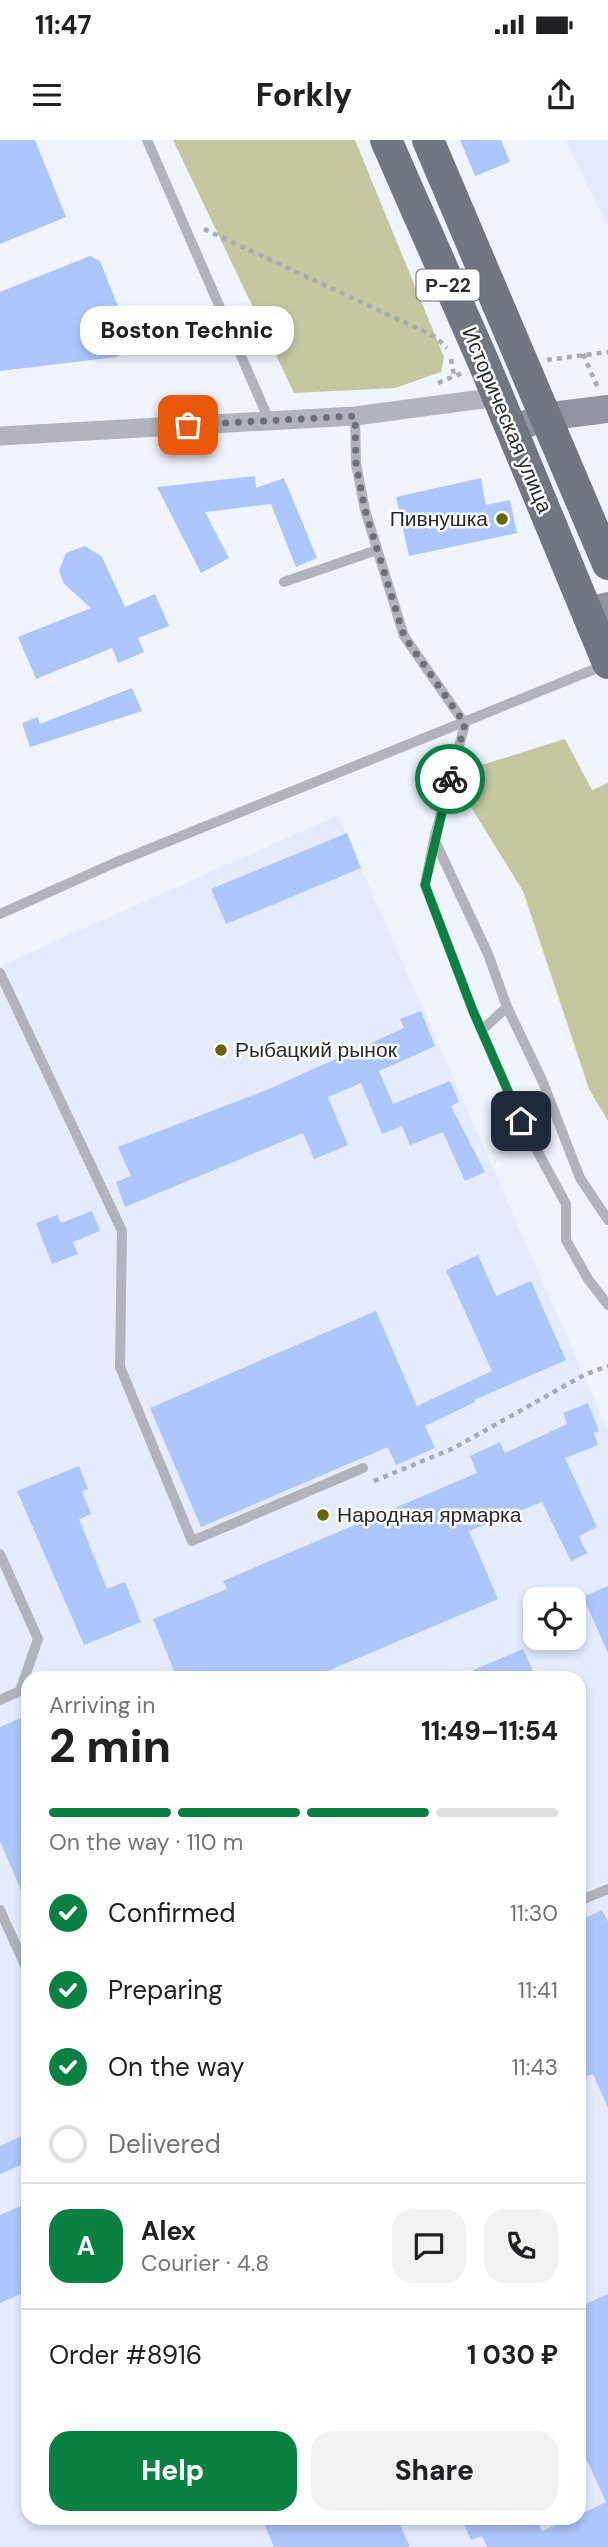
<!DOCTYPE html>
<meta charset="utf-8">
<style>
body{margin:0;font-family:"DM Sans",sans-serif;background:#f2f2f2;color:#202124;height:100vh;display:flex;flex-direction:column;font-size:26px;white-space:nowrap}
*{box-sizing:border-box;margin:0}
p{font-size:23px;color:#757577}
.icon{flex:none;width:38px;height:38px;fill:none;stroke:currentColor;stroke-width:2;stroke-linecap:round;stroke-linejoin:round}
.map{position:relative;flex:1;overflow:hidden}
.drawer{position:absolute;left:21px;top:1531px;width:565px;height:854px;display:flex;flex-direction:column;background:#fff;border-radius:21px;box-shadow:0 4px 10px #0003}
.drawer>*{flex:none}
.tools{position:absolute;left:523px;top:1447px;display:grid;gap:14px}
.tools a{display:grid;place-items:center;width:63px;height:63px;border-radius:14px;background:#fff;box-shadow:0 4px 10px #0003;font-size:35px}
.pin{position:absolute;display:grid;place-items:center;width:60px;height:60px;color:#fff;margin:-30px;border-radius:14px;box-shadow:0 4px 10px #0006}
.courier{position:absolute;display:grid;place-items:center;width:70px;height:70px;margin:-35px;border:5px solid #0b8043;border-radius:50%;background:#fff;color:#222;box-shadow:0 2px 9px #0007}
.bubble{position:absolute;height:49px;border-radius:21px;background:#fff;box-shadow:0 4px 10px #0003;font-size:23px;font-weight:800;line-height:49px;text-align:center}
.head em{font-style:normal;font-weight:800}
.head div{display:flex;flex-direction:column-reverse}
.head{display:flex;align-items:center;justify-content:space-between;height:119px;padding:0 28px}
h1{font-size:46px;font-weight:800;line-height:52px}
.bar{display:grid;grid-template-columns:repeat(4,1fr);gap:10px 7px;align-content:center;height:84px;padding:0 28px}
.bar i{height:9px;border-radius:5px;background:#e0e0e0}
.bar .selected{background:#0b8043}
.bar p{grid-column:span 4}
.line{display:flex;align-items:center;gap:18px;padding:0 28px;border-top:2px solid #e0e0e0}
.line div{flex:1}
.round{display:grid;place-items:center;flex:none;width:74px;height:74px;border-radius:21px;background:#f2f2f2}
ol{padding:0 28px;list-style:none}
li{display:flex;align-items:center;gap:21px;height:77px}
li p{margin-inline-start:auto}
li .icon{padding:7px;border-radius:50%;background:#0b8043;color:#fff;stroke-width:4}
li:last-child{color:#757577}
li i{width:38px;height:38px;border:4px solid #e0e0e0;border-radius:50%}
.cta{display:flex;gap:14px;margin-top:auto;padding:14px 28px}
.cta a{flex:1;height:80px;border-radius:21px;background:#0b8043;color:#fff;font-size:28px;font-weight:800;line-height:80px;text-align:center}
.cta a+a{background:#f2f2f2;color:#202124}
.status{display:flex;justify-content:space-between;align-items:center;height:49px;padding:0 35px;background:#fff;direction:ltr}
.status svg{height:19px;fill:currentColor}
header{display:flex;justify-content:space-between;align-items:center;height:91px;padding:0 28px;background:#fff;font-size:32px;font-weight:800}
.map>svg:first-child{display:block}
.built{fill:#e4ecfe;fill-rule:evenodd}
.green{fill:#c5c79f}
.building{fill:#adc6fc}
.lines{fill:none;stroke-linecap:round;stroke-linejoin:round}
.path{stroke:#a7abb3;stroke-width:4.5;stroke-dasharray:5 5;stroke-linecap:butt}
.service{stroke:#b1b4bb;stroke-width:10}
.minor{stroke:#b1b4bb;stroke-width:19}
.secondary{stroke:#91959f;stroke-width:28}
.trunk{stroke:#707682;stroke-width:32}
.done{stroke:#6d7177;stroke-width:7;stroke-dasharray:0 12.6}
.route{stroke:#0b8043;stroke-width:9}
.poi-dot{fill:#656600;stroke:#fff;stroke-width:2.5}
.labels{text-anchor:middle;stroke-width:5;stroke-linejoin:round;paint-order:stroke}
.shield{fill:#fff;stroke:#686a6d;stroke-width:2}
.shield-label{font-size:19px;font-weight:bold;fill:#272a2f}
.street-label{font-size:21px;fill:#272a2f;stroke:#fff}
.poi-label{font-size:21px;fill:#272a2f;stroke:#fff;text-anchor:start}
</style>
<div class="status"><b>11:47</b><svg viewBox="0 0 49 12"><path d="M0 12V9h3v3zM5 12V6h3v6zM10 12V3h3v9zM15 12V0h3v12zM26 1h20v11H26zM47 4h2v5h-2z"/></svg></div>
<header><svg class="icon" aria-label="menu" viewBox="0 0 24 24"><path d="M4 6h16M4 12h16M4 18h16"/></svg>Forkly<svg class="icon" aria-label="share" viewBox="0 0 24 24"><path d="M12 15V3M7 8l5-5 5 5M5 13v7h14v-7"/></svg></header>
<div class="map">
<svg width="608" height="2407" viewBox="0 0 608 2407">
<rect width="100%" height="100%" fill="#eff4fd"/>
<path class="built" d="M565,0H608V87Z
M338,675L608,1291V2407H0V826ZM536,1460H574V1498H536ZM28,1538H579V2378H28Z"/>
<path class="green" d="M173,0H355L444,217L441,232L395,248L294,253Z
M565,599L592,650L608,643V981L589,949L523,751L471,667L472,628Z"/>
<path class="building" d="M0,0H35L66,77L0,104Z
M460,0H501L510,22L475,36Z
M90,116L100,121L130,197V210L116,217L0,231V152Z
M255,336L256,348L284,338L317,418L296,427L271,364L205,372L229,418L201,433L157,347Z
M481,338L486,365L510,360L517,393L409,416L396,357Z
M85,406L102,417L125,467L155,454L169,486L138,498L144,512L118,523L112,508L36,539L18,497L91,468L64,444L59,431L66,413Z
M132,548L142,571L30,607L22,583L38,577L40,584Z
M347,693L361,728L226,784L211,749Z
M421,871L435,906L379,931L393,964L450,941L459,962L451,966L485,1032L465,1041L443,992L410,1005L402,986L382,994L361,943L328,957L348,1005L314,1019L303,993L125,1067L116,1042L131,1036L118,1007L269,949L369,904L404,888L400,879Z
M92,1071L100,1091L73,1102L78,1114L52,1124L36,1083L57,1075L61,1083Z
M478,1115L496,1156L531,1141L566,1220L474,1260L475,1262L425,1286L435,1308L396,1325L388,1307L201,1387L150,1268L376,1171L417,1266L492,1231L446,1130Z
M588,1263L599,1291L594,1293L598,1305L565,1318L597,1387L579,1396L587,1413L571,1421L542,1362L469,1391L498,1459L311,1538H177L153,1479L227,1449L223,1441L477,1333L470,1316L500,1302L505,1313L567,1284L563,1273Z
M79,1326L88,1349L82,1351L91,1374L79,1379L107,1449L125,1442L141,1482L84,1505L17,1351Z
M608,1446V1513L583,1457Z
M523,1509L536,1538H454Z
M28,1575V1767L0,1701V1587Z
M602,1770L608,1782V1968L593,1934L579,1939V1781Z
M28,1993V2022L0,2034V2006Z
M28,2063V2151L0,2163V2075Z
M608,2154V2407H487L482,2396L471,2400L461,2378H536L542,2391L571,2378H579V2375L606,2362L579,2303V2167Z
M262,2378H397L410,2407H274Z"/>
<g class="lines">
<path class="path" d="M204,89L434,196L447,208
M583,214L598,248
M451,219L454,235
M547,220L608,212
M438,243L462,233
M374,1341L452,1309L584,1235L608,1226"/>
<path class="service" d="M147,0L269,280
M355,276L356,324L365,370L404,496L465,584L434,699L425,745L473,871L521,981L566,1064V1100L588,1139L608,1165
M284,442L377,410
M434,699L488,814L507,867L542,940L580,1038L608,1080
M0,774L112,724L605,525
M0,833L122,1091L120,1227L192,1401L363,1328
M483,889L507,867
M0,1414L38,1499L20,1551L0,1560
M579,1761L608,1749
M0,1770L28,1832"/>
<path class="minor" d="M0,296L355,276L498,257"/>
<path class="secondary" d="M511,290L544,277L608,269
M587,471L608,466"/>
<path class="trunk" d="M386,0L486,228L608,523
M428,0L608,424"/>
</g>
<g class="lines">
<path class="done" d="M188,285L355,276L356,324L365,370L404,496L465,584L450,639"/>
<path class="route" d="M450,639L425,745L473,871L521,981"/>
</g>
<g class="poi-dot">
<circle cx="502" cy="379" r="7"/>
<circle cx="221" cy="910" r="7"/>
<circle cx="323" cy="1375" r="7"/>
</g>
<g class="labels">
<rect class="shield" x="416.5" y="129.5" width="63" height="31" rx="5"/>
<g class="shield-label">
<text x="448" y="152">Р-22</text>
</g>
<g class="street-label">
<text transform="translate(507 280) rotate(67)" y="7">Историческая улица</text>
</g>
<g class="poi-label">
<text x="488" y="386" text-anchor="end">Пивнушка</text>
<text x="235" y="917">Рыбацкий рынок</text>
<text x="337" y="1382">Народная ярмарка</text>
</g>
</g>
</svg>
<div class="tools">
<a><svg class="icon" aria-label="locate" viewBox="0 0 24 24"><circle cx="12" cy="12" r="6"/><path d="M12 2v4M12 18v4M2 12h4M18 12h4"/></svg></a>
</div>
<div class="pin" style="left:188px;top:285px;background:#ea580c"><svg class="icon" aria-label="bag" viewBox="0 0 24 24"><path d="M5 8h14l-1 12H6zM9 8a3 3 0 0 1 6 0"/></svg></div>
<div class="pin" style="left:521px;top:981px;background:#1f2937"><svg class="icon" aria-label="home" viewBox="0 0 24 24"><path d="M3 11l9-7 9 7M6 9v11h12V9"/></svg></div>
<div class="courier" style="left:450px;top:639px"><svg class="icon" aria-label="bike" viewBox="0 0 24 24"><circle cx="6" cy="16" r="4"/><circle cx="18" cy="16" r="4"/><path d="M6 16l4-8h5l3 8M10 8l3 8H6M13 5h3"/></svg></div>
<div class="bubble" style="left:80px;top:166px;width:214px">Boston Technic</div>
<section class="drawer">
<div class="head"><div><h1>2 min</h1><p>Arriving in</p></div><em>11:49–11:54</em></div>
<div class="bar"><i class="selected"></i><i class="selected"></i><i class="selected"></i><i></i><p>On the way · 110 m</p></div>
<ol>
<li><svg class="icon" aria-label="check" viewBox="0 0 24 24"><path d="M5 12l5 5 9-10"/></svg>Confirmed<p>11:30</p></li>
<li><svg class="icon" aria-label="check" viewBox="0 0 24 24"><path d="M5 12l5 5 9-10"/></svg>Preparing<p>11:41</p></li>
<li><svg class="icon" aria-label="check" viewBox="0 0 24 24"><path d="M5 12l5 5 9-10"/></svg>On the way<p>11:43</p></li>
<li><i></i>Delivered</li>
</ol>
<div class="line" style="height:126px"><b class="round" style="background:#0b8043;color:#fff">A</b><div><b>Alex</b><p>Courier · 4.8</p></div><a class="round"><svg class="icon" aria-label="chat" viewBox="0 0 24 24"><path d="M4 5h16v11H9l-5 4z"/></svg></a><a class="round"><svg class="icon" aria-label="phone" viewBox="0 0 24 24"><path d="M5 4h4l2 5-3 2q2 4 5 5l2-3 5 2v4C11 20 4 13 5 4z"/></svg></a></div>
<div class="line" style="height:91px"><div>Order #8916</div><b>1 030 ₽</b></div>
<div class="cta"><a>Help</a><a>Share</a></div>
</section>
</div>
